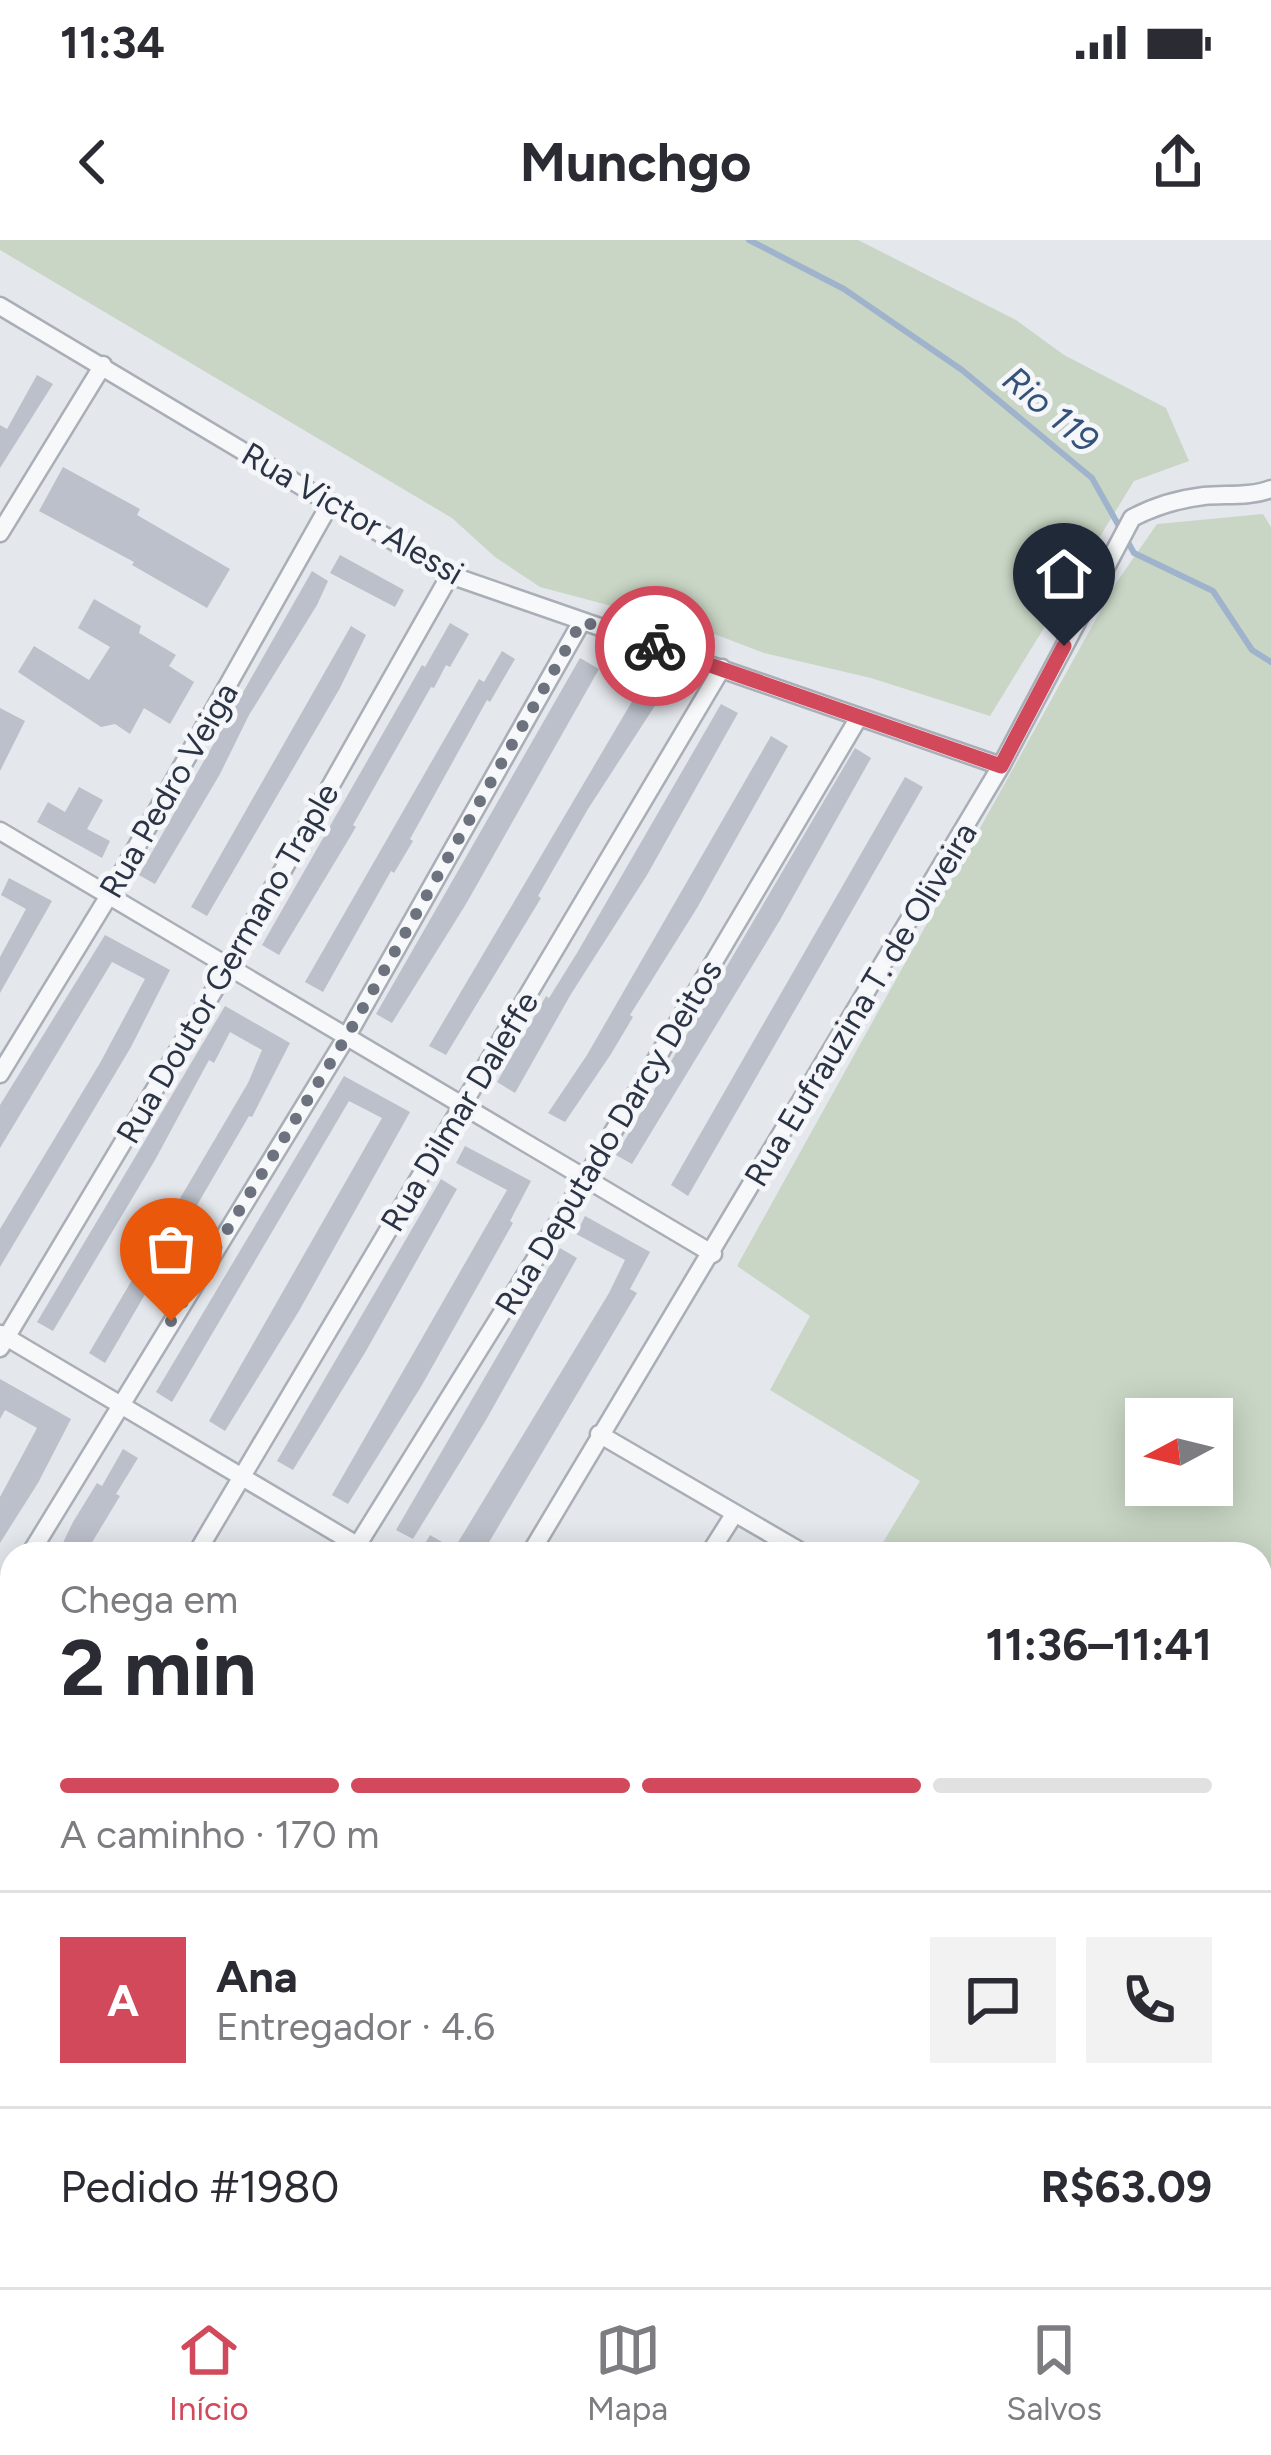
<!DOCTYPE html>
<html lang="pt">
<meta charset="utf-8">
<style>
body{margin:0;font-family:Figtree,sans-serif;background:#f2f2f3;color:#2b2b33;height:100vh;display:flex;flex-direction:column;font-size:45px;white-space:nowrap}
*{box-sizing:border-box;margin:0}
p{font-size:39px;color:#7c7c81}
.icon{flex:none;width:66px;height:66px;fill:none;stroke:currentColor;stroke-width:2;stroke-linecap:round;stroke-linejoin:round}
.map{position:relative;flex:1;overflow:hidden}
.sheet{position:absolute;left:0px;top:1302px;width:1272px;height:747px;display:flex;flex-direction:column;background:#fff;border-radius:36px 36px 0 0;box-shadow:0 6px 30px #0003}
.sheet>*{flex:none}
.needle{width:78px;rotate:263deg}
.fabs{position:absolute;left:1125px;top:1158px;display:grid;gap:24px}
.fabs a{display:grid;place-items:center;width:108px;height:108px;border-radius:0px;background:#fff;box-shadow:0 6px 30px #0003;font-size:60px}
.pin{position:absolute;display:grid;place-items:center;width:102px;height:102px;color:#fff;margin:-123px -51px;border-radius:50% 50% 50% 0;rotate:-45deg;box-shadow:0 0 12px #0007}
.pin .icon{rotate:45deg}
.courier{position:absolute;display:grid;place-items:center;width:120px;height:120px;margin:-60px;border:9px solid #d1495b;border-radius:50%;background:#fff;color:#222;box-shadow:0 3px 15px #0007}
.summary em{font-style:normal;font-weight:700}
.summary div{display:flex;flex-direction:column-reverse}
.summary{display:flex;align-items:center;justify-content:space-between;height:204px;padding:0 60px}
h1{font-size:78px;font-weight:700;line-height:90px}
.bar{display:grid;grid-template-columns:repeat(4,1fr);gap:18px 12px;align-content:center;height:144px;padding:0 60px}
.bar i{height:15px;border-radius:9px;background:#e1e1e2}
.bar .current{background:#d1495b}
.bar p{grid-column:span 4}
.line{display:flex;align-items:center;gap:30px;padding:0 60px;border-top:3px solid #e1e1e2}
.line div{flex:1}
.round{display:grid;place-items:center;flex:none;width:126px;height:126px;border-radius:0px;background:#f2f2f3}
.status{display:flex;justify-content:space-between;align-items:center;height:84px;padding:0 60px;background:#fff;direction:ltr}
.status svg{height:33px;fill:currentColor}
header{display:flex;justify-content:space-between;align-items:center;height:156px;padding:0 60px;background:#fff;font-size:54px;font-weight:700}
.tab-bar{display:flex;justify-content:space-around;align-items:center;height:168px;border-top:3px solid #e1e1e2;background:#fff;font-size:33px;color:#7c7c81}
.tab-bar a{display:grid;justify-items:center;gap:6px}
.tab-bar .current{color:#d1495b}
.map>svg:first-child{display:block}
.green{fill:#c9d6c5;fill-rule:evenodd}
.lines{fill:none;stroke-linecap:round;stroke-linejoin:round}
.stream{stroke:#9fb4cc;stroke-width:6}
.building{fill:#bbc0ca}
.minor-casing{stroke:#a9aeb7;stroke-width:21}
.minor{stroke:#f7f8fa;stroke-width:16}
.done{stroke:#6c737f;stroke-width:12;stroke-dasharray:0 21.6}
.route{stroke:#d1495b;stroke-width:15}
.labels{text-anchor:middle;stroke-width:10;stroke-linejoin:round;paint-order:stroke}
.street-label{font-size:33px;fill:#2b3445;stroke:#f4f6f9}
.water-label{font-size:36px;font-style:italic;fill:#34527a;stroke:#f4f6f9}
</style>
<div class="status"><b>11:34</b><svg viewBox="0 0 49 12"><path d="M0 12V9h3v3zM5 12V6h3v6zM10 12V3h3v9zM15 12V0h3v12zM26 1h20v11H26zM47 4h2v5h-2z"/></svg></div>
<header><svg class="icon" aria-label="back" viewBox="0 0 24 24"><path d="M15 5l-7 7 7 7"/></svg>Munchgo<svg class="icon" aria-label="share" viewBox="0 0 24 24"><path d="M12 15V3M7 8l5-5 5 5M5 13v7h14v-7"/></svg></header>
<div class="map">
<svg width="1271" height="2047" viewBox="0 0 1271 2047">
<rect width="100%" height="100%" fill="#e4e7ec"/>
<path class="green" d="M0,0H858L1016,80L1064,115L1166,168L1189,221L1134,241L990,476L871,438L764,413L709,392L540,347L495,317L452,278L0,10Z
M1263,274L1271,287V1499L1260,1508V1314H876L920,1241L770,1150L810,1076L737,1026L1116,343L1157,284ZM1146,1179H1212V1245H1146Z"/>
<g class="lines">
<path class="stream" d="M749,0L844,49L962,130L1092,238L1134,313L1213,351L1252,410L1271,422"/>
</g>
<path class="building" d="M37,135L53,144L0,228V185L7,189Z
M63,227L140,269L137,275L230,329L207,368L132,325L134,322L39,271Z
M340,315L404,350L395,367L330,333Z
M312,331L328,341L317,365L249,475L220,534L155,644L139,635Z
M94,359L141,386L139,393L176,415L169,426L194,442L170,484L144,468L130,494L115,484L101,487L18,432L34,406L89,440L110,407L78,388Z
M450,383L469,394L450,427L446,425L434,448L431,447L353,585L356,587L279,715L262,705L422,425L425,427Z
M351,386L366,395L340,448L207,676L191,667Z
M502,411L515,419L490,462L487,460L410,599L413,601L394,633L391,631L323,752L305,742L479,439L484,442Z
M580,418L599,429L466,664L392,783L376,774Z
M637,453L656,464L588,569L538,656L541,658L446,815L429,806Z
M721,464L738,473L647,635L571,754L515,853L497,842L546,756L549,758L577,713Z
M0,468L25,481L0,531Z
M771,496L788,506L697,668L630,775L633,777L611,814L565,882L548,873L587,815Z
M855,508L871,518L780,680L632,924L616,915Z
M905,537L923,547L688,956L671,945Z
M79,547L103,560L87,589L110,601L102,618L37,582L48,562L65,572Z
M9,638L52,661L0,753V717L26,669L1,655Z
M105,695L170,730L131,807L0,1027V989L100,823L145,739L112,722L0,908V865Z
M225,766L290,803L252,877L249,876L105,1123L89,1113L248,843L262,810L230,792L214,823L209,820L155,920L53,1091L37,1082Z
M344,836L410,872L299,1071L225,1191L209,1181L382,878L349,861L172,1162L156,1152Z
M465,906L531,941L510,981L513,983L422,1145L348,1264L332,1255L507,950L456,923Z
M441,939L457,949L366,1111L293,1230L277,1221Z
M585,976L650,1012L630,1049L637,1053L482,1314H419L430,1295L454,1309L609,1053L625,1020L576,994Z
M560,1008L577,1018L486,1180L413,1299L396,1290Z
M0,1139L71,1179L38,1243L0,1303V1257L37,1188L5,1170L0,1179Z
M123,1209L138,1218L116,1254L120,1256L85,1314H69L60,1309L73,1282L97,1243L102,1246Z"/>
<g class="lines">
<g class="minor-casing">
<path id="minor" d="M0,66L450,335L1001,526
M0,293L103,125
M0,591L713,1014
M0,834L110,654L331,262
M1,1094L372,1314
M0,1108L228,727L450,335
M599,1194L805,1314
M30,1314L347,796L582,381
M196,1314L722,428
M352,1314L587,936L859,477
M530,1314L1001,526L1132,278C1155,266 1178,259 1204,256C1227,254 1250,257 1271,249
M709,1314L735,1273
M0,1365L12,1345
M1260,1539L1271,1531
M1260,1593L1271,1584
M0,1598L12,1605
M0,1645L12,1624
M1260,1868L1271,1849
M0,1922L12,1900
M325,2037L342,2047
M747,2037L764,2047
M1191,2037L1209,2047
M105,2047L111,2037
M494,2047L500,2037
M593,2047L607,2037
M671,2047L683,2037"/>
</g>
<use href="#minor" class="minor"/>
</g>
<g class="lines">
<path class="done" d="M171,1081L347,796L582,381L655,406"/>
<path class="route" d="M655,406L1001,526L1064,406"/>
</g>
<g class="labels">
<g class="street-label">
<text transform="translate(353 273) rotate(30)" y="12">Rua Victor Alessi</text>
<text transform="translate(168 550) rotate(-60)" y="12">Rua Pedro Veiga</text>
<text transform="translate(227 723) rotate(-60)" y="12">Rua Doutor Germano Traple</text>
<text transform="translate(860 764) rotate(-59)" y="12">Rua Eufrauzina T. de Oliveira</text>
<text transform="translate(459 871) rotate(-59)" y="12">Rua Dilmar Daleffe</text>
<text transform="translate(608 897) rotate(-59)" y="12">Rua Deputado Darcy Deitos</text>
</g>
<g class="water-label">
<text transform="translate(1051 169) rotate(40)" y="13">Rio 119</text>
</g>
</g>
</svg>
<div class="fabs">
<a><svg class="needle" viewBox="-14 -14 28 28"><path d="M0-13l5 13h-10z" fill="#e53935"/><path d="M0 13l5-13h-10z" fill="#7c7c81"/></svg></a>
</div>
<div class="pin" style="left:171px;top:1081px;background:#ea580c"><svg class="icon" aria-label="bag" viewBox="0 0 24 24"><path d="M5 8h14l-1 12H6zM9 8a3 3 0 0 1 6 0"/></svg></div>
<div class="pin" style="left:1064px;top:406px;background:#1f2937"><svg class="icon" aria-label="home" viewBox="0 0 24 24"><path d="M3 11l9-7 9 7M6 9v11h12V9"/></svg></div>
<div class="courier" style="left:655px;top:406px"><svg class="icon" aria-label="bike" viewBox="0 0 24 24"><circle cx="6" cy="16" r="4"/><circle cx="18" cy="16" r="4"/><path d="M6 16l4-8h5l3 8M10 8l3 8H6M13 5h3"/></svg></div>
<section class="sheet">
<div class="summary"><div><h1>2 min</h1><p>Chega em</p></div><em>11:36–11:41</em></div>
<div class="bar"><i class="current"></i><i class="current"></i><i class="current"></i><i></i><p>A caminho · 170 m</p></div>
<div class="line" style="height:216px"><b class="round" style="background:#d1495b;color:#fff">A</b><div><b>Ana</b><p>Entregador · 4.6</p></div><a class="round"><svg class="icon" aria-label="chat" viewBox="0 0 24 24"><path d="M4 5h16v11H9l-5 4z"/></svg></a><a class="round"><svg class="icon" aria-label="phone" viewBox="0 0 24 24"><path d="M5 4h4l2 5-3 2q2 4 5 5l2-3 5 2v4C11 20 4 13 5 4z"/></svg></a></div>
<div class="line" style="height:156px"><div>Pedido #1980</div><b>R$63.09</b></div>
</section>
</div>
<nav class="tab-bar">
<a class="current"><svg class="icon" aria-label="home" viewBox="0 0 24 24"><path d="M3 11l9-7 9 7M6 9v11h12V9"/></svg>Início</a>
<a><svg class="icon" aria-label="map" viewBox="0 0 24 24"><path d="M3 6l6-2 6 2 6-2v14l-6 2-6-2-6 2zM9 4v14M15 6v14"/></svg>Mapa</a>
<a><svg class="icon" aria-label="saved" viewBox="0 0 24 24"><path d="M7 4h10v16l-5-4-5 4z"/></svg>Salvos</a>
</nav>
